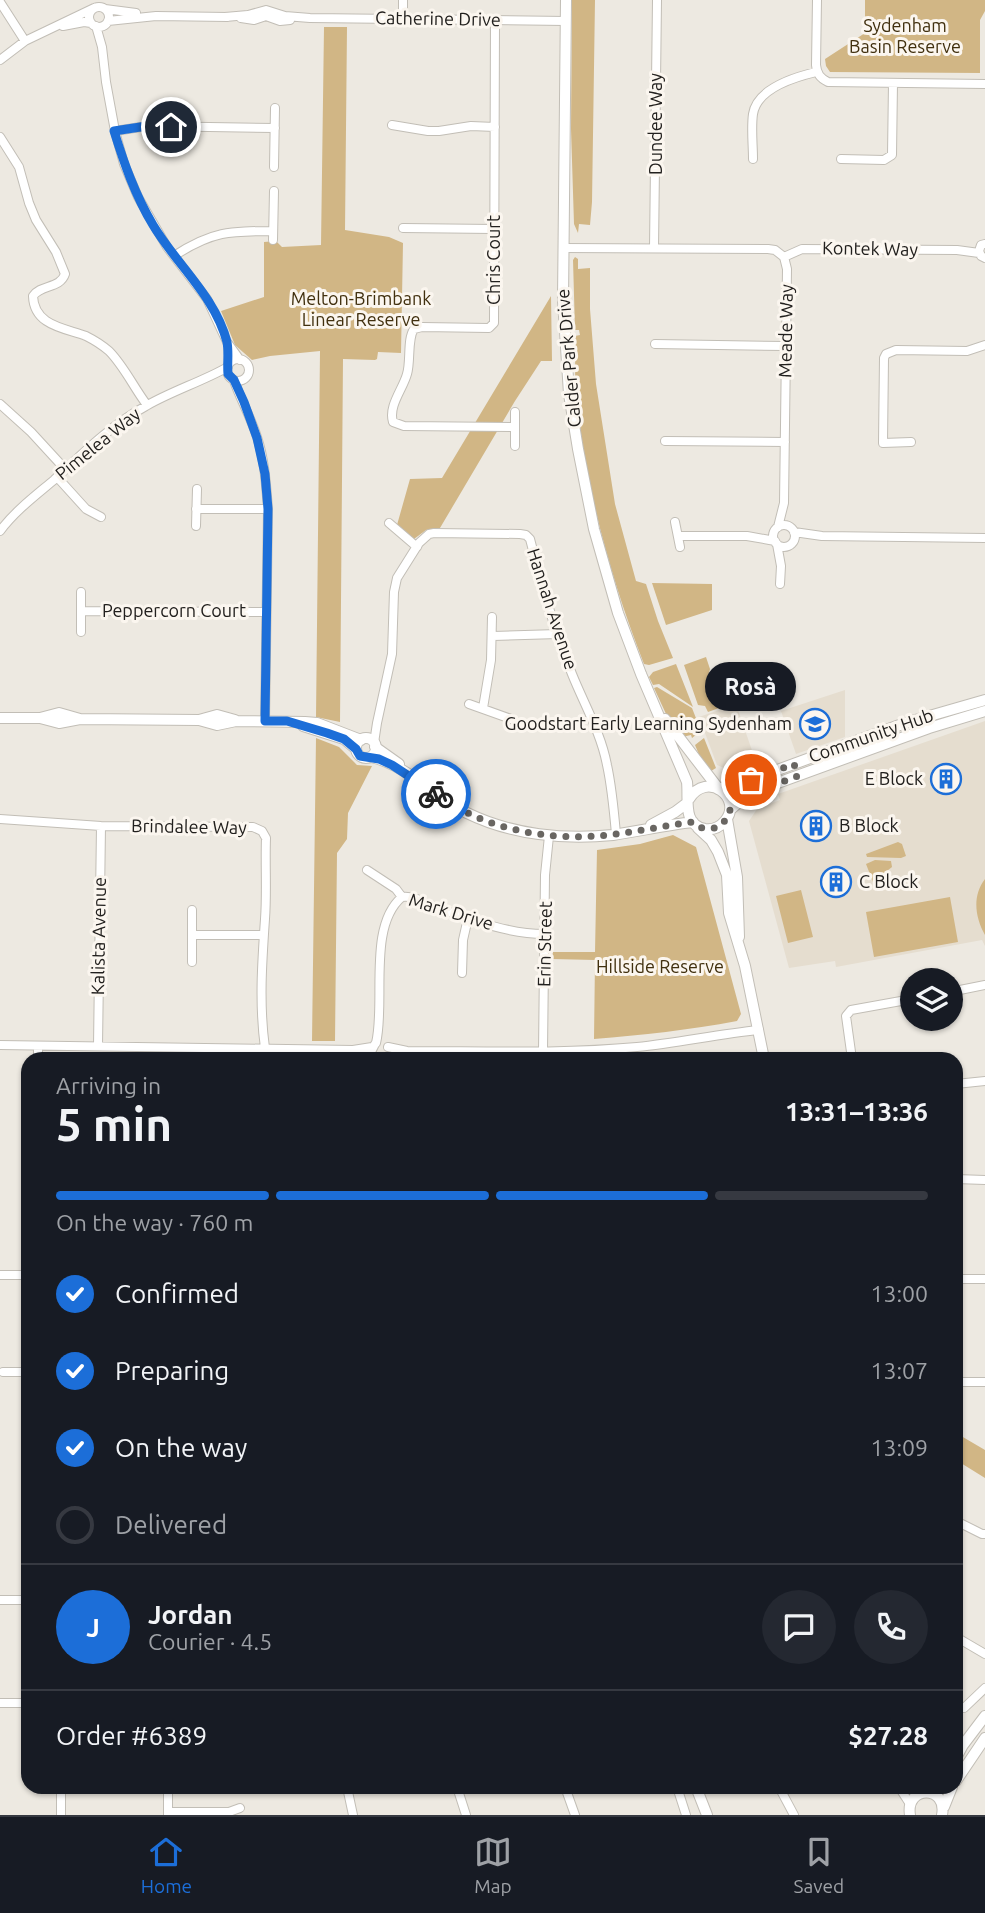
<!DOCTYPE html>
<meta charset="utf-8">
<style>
body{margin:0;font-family:Ubuntu,sans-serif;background:#242831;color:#f1f3f6;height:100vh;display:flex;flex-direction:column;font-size:26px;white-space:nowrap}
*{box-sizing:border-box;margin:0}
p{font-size:23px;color:#9ea1a6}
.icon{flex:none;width:38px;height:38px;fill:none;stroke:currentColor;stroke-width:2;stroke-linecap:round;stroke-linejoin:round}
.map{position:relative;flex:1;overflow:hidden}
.details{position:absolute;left:21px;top:1052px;width:942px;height:742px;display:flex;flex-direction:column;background:#171b24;border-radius:21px;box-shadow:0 2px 5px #0004}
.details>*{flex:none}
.controls{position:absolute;left:900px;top:968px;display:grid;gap:14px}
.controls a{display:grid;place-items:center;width:63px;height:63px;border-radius:50%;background:#171b24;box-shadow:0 2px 5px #0004;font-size:35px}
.pin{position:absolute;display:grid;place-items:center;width:60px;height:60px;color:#fff;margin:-30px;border:4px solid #fff;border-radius:50%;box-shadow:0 2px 7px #0007}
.courier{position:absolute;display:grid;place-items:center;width:70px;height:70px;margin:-35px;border:5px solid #1c6ed8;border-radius:50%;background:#fff;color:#222;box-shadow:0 2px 9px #0007}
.bubble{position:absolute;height:49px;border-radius:24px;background:#171b24;box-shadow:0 2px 5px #0004;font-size:23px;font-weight:600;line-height:49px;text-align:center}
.head em{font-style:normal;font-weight:600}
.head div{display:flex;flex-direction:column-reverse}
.head{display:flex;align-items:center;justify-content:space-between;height:119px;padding:0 35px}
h1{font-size:46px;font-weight:600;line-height:52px}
.bar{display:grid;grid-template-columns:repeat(4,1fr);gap:10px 7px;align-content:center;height:84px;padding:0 35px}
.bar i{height:9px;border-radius:5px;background:#363941}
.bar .current{background:#1c6ed8}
.bar p{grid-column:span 4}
.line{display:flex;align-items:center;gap:18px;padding:0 35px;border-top:2px solid #363941}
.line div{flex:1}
.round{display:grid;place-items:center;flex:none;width:74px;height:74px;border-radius:37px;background:#242831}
ol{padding:0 35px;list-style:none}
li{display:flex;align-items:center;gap:21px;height:77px}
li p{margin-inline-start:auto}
li .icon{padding:7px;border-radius:50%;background:#1c6ed8;color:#fff;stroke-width:4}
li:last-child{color:#9ea1a6}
li i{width:38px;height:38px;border:4px solid #363941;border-radius:50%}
.tab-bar{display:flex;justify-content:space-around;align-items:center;height:98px;border-top:2px solid #363941;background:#171b24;font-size:19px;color:#9ea1a6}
.tab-bar a{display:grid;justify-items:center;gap:4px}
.tab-bar .current{color:#1c6ed8}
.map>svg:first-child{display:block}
.built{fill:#e5ddcf}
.green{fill:#d1b685}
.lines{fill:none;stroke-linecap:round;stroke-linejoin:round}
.minor-casing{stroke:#c2beb6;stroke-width:10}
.tertiary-casing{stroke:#c2beb6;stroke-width:12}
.minor{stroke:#fff;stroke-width:8}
.tertiary{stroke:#fff;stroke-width:10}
.done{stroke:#696662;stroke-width:7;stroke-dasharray:0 12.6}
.route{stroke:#1c6ed8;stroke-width:9}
.labels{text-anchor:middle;stroke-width:6;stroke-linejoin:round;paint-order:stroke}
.street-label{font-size:18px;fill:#22201e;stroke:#fbf6ef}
.park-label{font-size:18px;fill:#41300f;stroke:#fbf6ef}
.poi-label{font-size:18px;fill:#22201e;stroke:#fbf6ef;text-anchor:end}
</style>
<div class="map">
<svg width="985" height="1815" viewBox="0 0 985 1815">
<rect width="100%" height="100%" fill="#ede9e1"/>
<path class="built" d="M845,690V737L796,754L781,711Z
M736,704L758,768L740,775L717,765L699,717Z
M985,721V946L982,940L836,967L835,961L789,968L749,821L757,809L780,800L778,794Z"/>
<path class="green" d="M572,0H595L592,202L590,225L579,224L578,233L574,224L571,129Z
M865,0H985V11L980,20V73L830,72L826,66L825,59L865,33Z
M324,27H347L345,230L389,237L403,243L401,353L378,352L377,359L375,360L343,359L340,722L316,717L320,351L270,356L252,360L235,345L221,311L264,297V242L276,241L282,247L321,245Z
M575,257L578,259V269L590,268V309L596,384L615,504L636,581L646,584L658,621L673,658L649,665L644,664C610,577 584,483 576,390C574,372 576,354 575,336L580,335L579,330H575L573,260Z
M551,296L552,361H541L515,401L440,528L426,530L414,539L397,525L410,479L442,478Z
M652,583L712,584V610L666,625Z
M706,657L710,669L708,676L719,708L708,712L705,706L698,705L684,665Z
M676,664L693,707L659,684L653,685L649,677L653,672Z
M657,687L692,708L701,731L692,738L691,735L682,737L667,716L654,688Z
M316,738L339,747L357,765L372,766L348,813L347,839L337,853L335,1041H312Z
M704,738L716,768L711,771L700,757L695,745Z
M673,835L696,847L741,1014L737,1021C690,1030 642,1035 594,1039L595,960L552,959L553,952H595L597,850L640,844Z
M898,842L902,844L906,856L901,858L867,857L866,854Z
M875,860L891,861L892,867L873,882L866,864Z
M985,879V935C975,917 972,896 985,879Z
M801,890L813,937L788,943L776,896Z
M950,897L958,942L874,957L866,912Z
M956,1433L985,1450V1478L956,1460Z"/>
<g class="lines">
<g class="minor-casing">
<path id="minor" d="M817,0L816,65C817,74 820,78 828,82L985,84
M0,2L25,41
M89 17a10 10 0 1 1 20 0a10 10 0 1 1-20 0Z
M105,9L136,13
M225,17L248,15L266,10L285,16L310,18L566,21
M241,18L254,20L266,16L280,21L290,20
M403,19V0
M495,20L494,323L489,328L422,327L414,329C407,339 411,361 407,374C403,389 388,406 393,422L404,426L515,427
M108,21L156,16L228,17
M63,26L84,22L91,23
M96,26L102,47L106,82L115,131L124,164L138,197L167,247L207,299L227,342L240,360
M0,60L25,41L94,8
M392,125L428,131H439L471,126L495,127
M115,131L147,126L275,128
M0,137L19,167L29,203L36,220L56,252L65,274C60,289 41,284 33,296C34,326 65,328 86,336C94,340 102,345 109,351C124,366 134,388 147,405
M753,159C753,145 751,128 753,114C757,88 795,77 816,72
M841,159L884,160L892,155L893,83
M274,167L275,108
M403,228L494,229
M273,240L274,191
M985,244L981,245L979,251L981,256L985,258
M563,248L768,249L775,250L784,257L787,269L784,503L778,527
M654,248L657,0
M174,256C212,231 230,231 273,231
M784,257L802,249L957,250L979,253
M655,344L786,346
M227 370a11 11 0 1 1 22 0a11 11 0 1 1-22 0Z
M234,381C241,400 251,418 257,437C265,461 266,485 268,509L265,721
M0,404L31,432L65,469
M665,441L785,442
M911,442L883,443L884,358L886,354L896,350L967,351L985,345
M515,446V412
M57,477L86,509L101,517
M196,509H268
M675,522L680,547
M389,523L417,547
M773 536a11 11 0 1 1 22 0a11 11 0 1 1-22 0Z
M196,526L197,489
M0,531C15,511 35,496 54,480C83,453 111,425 146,406C172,391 201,382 228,367
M794,532L822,536L985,538
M678,536H747L775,541
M777,544L781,566L780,584
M81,611L266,612
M81,632V592
M493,636L558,634
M469,704L511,719
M483,708L491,660L492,617
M374,743L377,723L392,654L394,592L397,578L419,543L429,534L434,533L520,534L526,535L530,539C542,585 554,630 572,674C584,704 601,733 607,765C612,788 614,811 616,834
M0,819L101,826L253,827L262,831L266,838C265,865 267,892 265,919C262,962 259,1005 265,1048
M367,870L396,889L402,897C414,895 426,904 438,908C472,920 509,934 544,934
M192,910V962
M192,935H263
M462,973L463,940L468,918
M950,992L985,985
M376,1043C386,1003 367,926 402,897
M0,1045L353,1050L372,1047
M98,1046L101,826
M388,1047L407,1051C484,1051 560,1054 637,1047C678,1043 718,1034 759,1030
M543,1052L545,875L549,836
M38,1059V1046
M261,1059L263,1048
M374,1059L371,1052L375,1044
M852,1059L846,1016L851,1010L912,999
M956,1084L985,1081
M956,1179L985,1180
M0,1275H28
M956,1279H985
M3,1372H28
M956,1382H985
M956,1521L982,1534H985
M0,1600H28
M956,1637L985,1654
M0,1703H25
M964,1708L985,1688
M347,1787L353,1815
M457,1787L466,1815
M565,1787L575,1815
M677,1787L686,1815
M779,1787L794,1815
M899,1787L910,1804
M168,1812H229L240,1808
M61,1815V1787
M168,1815V1787"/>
</g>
<g class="tertiary-casing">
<path id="tertiary" d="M566,0L563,300L569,394L578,449L594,529L618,613L641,674L687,782C689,799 682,825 705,829C713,830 720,827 725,821C744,798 707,770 689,799
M0,718H40L59,723L80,719L199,720L217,725L236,721L305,722L317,723L361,740
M40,718L59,713L80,719
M665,719L718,788
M199,720L217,715L235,720
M303,726L344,739L356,749
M356 748a10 10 0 1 1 20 0a10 10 0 1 1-20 0Z
M375,747L399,764
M371,757C407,765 434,797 467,813C512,835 565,840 613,835C640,831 666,825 693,822
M718,789L742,783L905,723L985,700
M730,810L745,797L761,789L929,728L985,711
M727,819L737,877L739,937
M651,825L675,812L687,803
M698,828L711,840L718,852L727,875L729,913L745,966L764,1059
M956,1758L963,1745L985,1716
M956,1781L985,1738
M696,1787L707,1815
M944,1807L952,1787
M910,1815C905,1785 948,1785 942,1815"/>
</g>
<use href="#minor" class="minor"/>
<use href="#tertiary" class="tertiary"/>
</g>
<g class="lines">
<path class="done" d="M436,794C481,827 540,840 596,836C628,834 660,826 693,822L702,828H716L727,819L730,810L752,793L798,776L794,764L751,780"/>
<path class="route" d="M171,127L147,126L114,131C124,163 135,195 153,225C176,264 215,296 227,342C229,353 227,363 228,374L234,380L244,402L257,438L265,474L268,509L265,721H287L327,733L344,739L356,749L360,756L379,759L392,765L436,794"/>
</g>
<defs>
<g id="school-ring" transform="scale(1.575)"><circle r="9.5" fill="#fbf6ef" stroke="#1c6ed8" stroke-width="1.5"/><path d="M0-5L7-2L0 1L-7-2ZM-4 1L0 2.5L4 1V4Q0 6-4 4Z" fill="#1c6ed8"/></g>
<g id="building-ring" transform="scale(1.575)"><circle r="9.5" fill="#fbf6ef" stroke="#1c6ed8" stroke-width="1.5"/><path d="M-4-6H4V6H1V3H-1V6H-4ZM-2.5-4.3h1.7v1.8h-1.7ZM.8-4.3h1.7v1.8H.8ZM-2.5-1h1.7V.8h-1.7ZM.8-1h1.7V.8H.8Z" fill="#1c6ed8"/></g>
</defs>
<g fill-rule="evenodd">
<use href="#school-ring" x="815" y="724"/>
<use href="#building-ring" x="946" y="779"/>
<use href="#building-ring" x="816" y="826"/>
<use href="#building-ring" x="836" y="882"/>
</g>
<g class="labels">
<g class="street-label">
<text transform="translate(438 19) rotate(1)" y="6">Catherine Drive</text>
<text transform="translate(656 124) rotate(-90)" y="6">Dundee Way</text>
<text transform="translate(870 249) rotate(1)" y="6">Kontek Way</text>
<text transform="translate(494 260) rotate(-90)" y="6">Chris Court</text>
<text transform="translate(786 331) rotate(-89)" y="6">Meade Way</text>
<text transform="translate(569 358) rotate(-95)" y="6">Calder Park Drive</text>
<text transform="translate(98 444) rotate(-39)" y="6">Pimelea Way</text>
<text transform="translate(552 609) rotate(72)" y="6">Hannah Avenue</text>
<text x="174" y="617">Peppercorn Court</text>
<text transform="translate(871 736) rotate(-19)" y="6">Community Hub</text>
<text transform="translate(189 827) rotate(1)" y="6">Brindalee Way</text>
<text transform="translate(451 912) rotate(17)" y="6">Mark Drive</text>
<text transform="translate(99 936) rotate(-89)" y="6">Kalista Avenue</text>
<text transform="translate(545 944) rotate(-89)" y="6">Erin Street</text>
</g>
<g class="park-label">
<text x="905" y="32">Sydenham<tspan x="905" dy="21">Basin Reserve</tspan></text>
<text x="361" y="305">Melton-Brimbank<tspan x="361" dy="21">Linear Reserve</tspan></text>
<text x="660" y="973">Hillside Reserve</text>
</g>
<g class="poi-label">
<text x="792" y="730">Goodstart Early Learning Sydenham</text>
<text x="923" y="785">E Block</text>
<text x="839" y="832" text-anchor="start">B Block</text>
<text x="859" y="888" text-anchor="start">C Block</text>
</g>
</g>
</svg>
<div class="controls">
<a><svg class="icon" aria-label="layers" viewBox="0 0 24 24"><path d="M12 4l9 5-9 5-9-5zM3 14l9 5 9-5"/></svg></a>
</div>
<div class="pin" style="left:751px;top:780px;background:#ea580c"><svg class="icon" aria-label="bag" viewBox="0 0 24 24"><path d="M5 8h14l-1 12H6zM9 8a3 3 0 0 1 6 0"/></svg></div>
<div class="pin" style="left:171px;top:127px;background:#1f2937"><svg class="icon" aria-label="home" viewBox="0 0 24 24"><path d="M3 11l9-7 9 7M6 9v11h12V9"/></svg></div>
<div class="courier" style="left:436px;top:794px"><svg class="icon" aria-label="bike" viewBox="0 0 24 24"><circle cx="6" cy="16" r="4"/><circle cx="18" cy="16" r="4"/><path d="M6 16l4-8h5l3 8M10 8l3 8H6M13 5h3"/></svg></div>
<div class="bubble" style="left:705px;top:662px;width:91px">Rosà</div>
<section class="details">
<div class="head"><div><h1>5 min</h1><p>Arriving in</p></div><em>13:31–13:36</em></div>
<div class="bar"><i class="current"></i><i class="current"></i><i class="current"></i><i></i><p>On the way · 760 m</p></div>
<ol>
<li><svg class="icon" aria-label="check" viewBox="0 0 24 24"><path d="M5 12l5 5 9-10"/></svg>Confirmed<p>13:00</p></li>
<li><svg class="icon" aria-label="check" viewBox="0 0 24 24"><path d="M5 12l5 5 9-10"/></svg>Preparing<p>13:07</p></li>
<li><svg class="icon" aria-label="check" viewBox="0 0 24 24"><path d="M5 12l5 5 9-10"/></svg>On the way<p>13:09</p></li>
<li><i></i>Delivered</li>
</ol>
<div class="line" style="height:126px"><b class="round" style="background:#1c6ed8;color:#fff">J</b><div><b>Jordan</b><p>Courier · 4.5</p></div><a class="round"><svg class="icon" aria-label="chat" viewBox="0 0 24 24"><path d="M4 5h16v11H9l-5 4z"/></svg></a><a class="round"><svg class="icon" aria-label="phone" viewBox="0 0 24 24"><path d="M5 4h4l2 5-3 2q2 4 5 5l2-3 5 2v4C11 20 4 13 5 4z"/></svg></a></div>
<div class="line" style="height:91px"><div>Order #6389</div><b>$27.28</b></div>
</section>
</div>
<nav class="tab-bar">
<a class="current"><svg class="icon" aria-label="home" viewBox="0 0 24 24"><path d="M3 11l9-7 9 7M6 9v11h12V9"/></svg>Home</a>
<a><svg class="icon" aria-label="map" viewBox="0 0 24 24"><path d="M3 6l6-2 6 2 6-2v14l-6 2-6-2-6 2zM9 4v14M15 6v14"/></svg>Map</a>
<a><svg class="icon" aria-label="saved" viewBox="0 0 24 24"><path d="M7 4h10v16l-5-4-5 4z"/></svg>Saved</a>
</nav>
